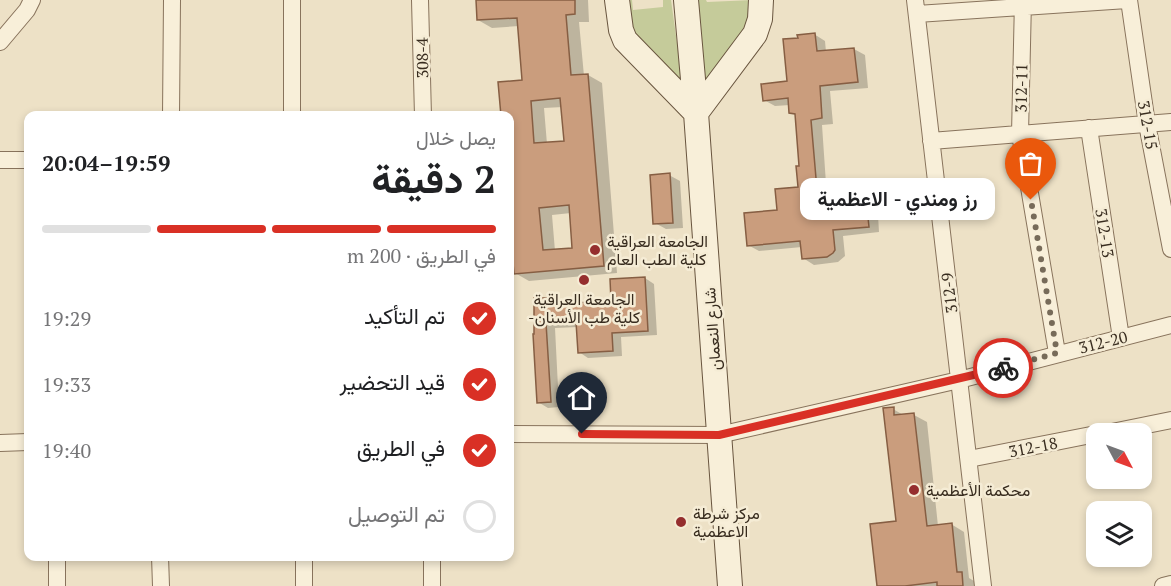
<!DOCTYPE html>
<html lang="ar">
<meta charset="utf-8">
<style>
body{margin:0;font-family:"PT Serif",Vazirmatn,serif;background:#f6f6f6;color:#202124;direction:rtl;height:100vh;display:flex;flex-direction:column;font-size:22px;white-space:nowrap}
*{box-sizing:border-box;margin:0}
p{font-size:20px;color:#757577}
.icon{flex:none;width:33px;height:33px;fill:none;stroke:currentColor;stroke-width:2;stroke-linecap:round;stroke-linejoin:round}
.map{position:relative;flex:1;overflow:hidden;direction:ltr}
.details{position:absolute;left:24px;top:111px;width:490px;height:450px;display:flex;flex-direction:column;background:#fff;border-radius:12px;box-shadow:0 3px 9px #0003;direction:rtl}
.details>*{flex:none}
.needle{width:39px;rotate:131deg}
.buttons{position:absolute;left:1086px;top:423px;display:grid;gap:12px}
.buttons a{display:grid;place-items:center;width:66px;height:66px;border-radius:12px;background:#fff;box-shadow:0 3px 9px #0003;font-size:30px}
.pin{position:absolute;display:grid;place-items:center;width:51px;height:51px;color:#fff;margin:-62px -26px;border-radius:50% 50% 50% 0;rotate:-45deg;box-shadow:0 0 6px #0007}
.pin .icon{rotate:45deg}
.courier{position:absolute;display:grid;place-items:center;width:60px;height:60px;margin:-30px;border:4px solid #d93025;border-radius:50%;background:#fff;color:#222;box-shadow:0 2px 8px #0007}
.bubble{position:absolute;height:42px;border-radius:12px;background:#fff;box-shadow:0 3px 9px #0003;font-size:20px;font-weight:700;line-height:42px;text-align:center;direction:rtl}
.headline em{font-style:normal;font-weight:700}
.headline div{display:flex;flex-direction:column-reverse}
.headline{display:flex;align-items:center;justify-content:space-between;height:102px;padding:0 18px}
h1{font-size:39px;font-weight:700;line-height:45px}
.bar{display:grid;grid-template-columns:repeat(4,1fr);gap:9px 6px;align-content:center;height:72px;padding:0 18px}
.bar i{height:8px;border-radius:4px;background:#e0e0e0}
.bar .selected{background:#d93025}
.bar p{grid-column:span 4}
ol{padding:0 18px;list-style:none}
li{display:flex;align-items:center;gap:18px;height:66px}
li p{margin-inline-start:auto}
li .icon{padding:6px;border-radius:50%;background:#d93025;color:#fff;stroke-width:4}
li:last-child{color:#757577}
li i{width:33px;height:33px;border:3px solid #e0e0e0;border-radius:50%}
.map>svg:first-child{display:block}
.green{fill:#c5cb9a}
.shadow{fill:#0003;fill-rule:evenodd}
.building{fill:#ca9d7d;stroke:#865e43;stroke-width:1.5;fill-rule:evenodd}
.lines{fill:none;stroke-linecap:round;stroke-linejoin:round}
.street-casing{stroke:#88735c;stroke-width:18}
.secondary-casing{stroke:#69553f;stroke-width:26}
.street{stroke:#f8efd9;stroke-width:16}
.secondary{stroke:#f8efd9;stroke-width:24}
.done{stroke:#776b59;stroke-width:6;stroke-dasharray:0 10.8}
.route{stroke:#d93025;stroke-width:8}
.poi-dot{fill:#952e2e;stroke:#f5ecd5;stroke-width:2}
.labels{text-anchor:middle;stroke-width:5;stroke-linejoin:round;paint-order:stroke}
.street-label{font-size:16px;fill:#382c1f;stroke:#f5ecd5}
.poi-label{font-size:16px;fill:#382c1f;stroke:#f5ecd5;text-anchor:start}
</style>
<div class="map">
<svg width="1171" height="586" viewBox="0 0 1171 586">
<rect width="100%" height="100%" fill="#ede1c6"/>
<path class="green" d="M625,0H632L633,10L663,7V0H671L683,86L628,34Z
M697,0H706L707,2L753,0L754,26L702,87Z"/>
<path class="shadow" d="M477,0H588L589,22H579L584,76L588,75L602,83L617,273L529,281L515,273L510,212L524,81L519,26L492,28L478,20ZM563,107L566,142L547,144L544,108ZM571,213L574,249L555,251L552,215Z
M814,34L825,41L826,52L854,49L865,55L868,88L830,91L833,124L822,125L828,213L867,209L878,215L879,232L843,236L845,256L838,262L814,265L803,258L802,247L759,251L748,245L800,188L801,167L796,115L791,112L790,105L775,106L764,100L788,82L799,39Z
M669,175L680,181L683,228L666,229L655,223Z
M645,278L654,284L657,335L621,337L622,356L588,358L579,352L578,327L555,328L559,407L548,408L538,402L534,336L551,299L561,305L612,302L611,280Z
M893,409L905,416L914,415L927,422L938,526L951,524L964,532L969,578L974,581L975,586H879L897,522Z"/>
<path class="building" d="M476,0H575V14L566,15L571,75L588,74L604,266L514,274L510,230V116H501L498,82L522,80L517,18L477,20ZM560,98L564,141L534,143L531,101ZM569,205L572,248L543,250L539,208Z
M815,33L817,51L854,48L858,82L820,86L822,118L811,120L819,213L867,208L869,227L833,230L835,250L833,253L827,257L802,259L800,241L747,246L744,213L777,210L775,189L798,187L796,166H799L795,114L789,113L788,98L763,101L761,84L787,81L783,39L798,38L797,35Z
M670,173L673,223L653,224L650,175Z
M645,277L648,331L612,333L613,351L578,353L576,322L546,323L551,402L537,403L533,334H534V298H551V304L611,301L610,279Z
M894,407V415L914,413L927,526L952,523L957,572H962L963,586H937V582L905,586H877L870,524L896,521L883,408Z"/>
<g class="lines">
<g class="street-casing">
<path id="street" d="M420,0L423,116
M915,0L983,586
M1023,0L1020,134L1057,353
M1129,0L1147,124L1171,249
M917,14L1127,0
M0,42L27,10L32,0
M171,116L172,0
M292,116V0
M1089,128L1121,338
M931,141L1171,122
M0,160H28
M510,434L719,435L959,380L1171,325
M1102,434L1171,420
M0,443L28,442
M969,459L1096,434
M57,556V586
M160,556L161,586
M304,556V586
M432,556V586
M1163,586L1171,584"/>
</g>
<g class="secondary-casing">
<path id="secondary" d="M617,0L621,30L625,40L696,113L755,34L760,19L761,0
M686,0L696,113L730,586"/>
</g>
<use href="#street" class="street"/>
<use href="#secondary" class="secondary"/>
</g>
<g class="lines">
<path class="done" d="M1003,368L1057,353L1031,200"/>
<path class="route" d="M582,434L719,435L1003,368"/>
</g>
<g class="poi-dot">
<circle cx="595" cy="250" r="6"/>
<circle cx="584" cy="280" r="6"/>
<circle cx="914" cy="490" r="6"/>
<circle cx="681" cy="522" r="6"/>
</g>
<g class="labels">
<g class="street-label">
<text transform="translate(422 58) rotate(-91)" y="6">308-4</text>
<text transform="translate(1021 88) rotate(-89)" y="6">312-11</text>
<text transform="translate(1148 125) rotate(80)" y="6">312-15</text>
<text transform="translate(1105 233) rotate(81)" y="6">312-13</text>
<text transform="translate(949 293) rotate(-97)" y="6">312-9</text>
<text transform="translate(712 329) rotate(-94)" y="6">شارع النعمان</text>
<text transform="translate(1103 342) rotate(-14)" y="6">312-20</text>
<text transform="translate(1033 447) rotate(-11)" y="6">312-18</text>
</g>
<g class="poi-label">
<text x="607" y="247">الجامعة العراقية<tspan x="607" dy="18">كلية الطب العام</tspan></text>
<text x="584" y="305" text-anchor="middle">الجامعة العراقية<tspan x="584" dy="18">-كلية طب الأسنان</tspan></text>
<text x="926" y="496">محكمة الأعظمية</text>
<text x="693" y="519">مركز شرطة<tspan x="693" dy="18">الاعظمية</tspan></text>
</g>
</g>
</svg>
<div class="buttons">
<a><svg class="needle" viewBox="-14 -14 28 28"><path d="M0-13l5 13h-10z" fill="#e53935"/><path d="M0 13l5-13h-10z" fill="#757577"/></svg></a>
<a><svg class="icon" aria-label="layers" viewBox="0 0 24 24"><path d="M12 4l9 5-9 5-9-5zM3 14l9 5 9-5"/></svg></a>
</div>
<div class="pin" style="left:1031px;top:200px;background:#ea580c"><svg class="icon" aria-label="bag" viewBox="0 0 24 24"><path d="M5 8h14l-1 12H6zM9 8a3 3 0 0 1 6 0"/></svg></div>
<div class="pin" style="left:582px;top:434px;background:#1f2937"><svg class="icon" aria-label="home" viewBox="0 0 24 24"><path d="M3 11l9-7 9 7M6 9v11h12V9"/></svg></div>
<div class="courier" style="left:1003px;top:368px"><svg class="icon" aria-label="bike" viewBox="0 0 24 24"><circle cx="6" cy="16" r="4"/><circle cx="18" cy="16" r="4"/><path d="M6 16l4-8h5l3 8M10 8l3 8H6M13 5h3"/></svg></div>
<div class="bubble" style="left:800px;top:178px;width:195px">رز ومندي - الاعظمية</div>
<section class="details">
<div class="headline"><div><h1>2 دقيقة</h1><p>يصل خلال</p></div><em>19:59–20:04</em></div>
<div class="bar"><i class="selected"></i><i class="selected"></i><i class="selected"></i><i></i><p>في الطريق · 200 m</p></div>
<ol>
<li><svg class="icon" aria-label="check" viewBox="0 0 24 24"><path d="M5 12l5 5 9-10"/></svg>تم التأكيد<p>19:29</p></li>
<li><svg class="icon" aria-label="check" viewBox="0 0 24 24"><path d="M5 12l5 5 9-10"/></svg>قيد التحضير<p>19:33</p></li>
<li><svg class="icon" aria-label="check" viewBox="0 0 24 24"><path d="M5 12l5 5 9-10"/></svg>في الطريق<p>19:40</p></li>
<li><i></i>تم التوصيل</li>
</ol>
</section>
</div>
